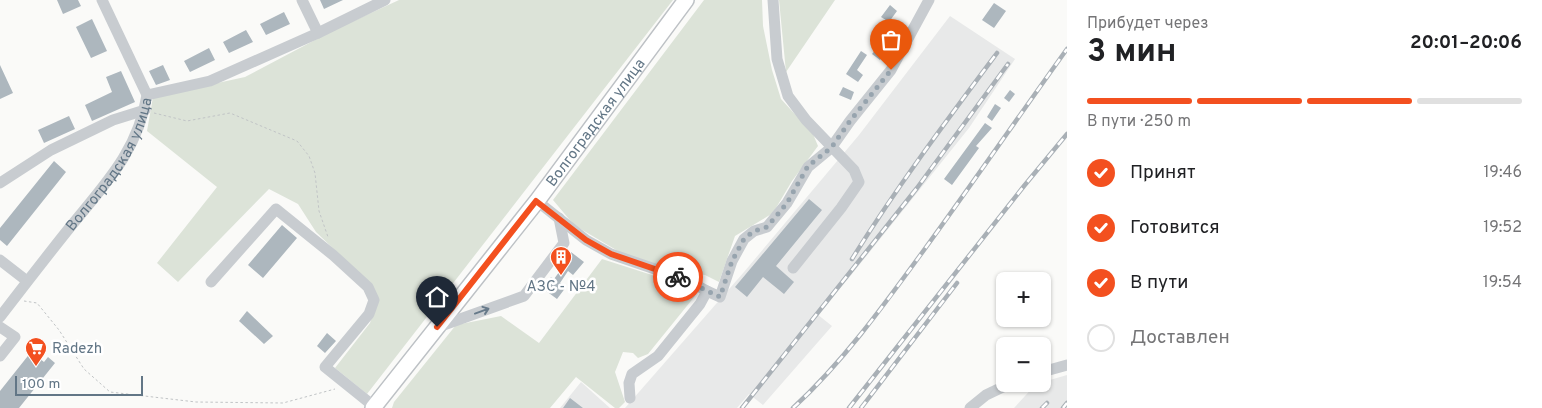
<!DOCTYPE html>
<html lang="ru">
<meta charset="utf-8">
<style>
body{margin:0;font-family:Overpass,sans-serif;background:#f2f2f2;color:#202124;height:100vh;display:flex;flex-direction:column;font-size:19px;white-space:nowrap}
*{box-sizing:border-box;margin:0}
p{font-size:16px;color:#757577}
.icon{flex:none;width:28px;height:28px;fill:none;stroke:currentColor;stroke-width:2;stroke-linecap:round;stroke-linejoin:round}
.map{position:relative;flex:1;overflow:hidden}
.sheet{display:flex;flex-direction:column;background:#fff;width:475px}
.sheet>*{flex:none}
.buttons{position:absolute;left:996px;top:272px;display:grid;gap:10px}
.buttons a{display:grid;place-items:center;width:55px;height:55px;border-radius:8px;background:#fff;box-shadow:0 1px 4px #0004;font-size:25px}
.scale{position:absolute;left:15px;bottom:12px;width:128px;box-sizing:border-box;padding-left:5px;border:2px solid #627686;border-top:0;font-size:14px;line-height:18px;white-space:nowrap;color:#627686;-webkit-text-stroke:4px #fff;paint-order:stroke}
.pin{position:absolute;display:grid;place-items:center;width:42px;height:42px;color:#fff;margin:-51px -21px;border-radius:50% 50% 50% 0;rotate:-45deg;box-shadow:0 0 5px #0007}
.pin .icon{rotate:45deg}
.courier{position:absolute;display:grid;place-items:center;width:50px;height:50px;margin:-25px;border:4px solid #f3501f;border-radius:50%;background:#fff;color:#222;box-shadow:0 1px 6px #0007}
.head em{font-style:normal;font-weight:700}
.head div{display:flex;flex-direction:column-reverse}
.head{display:flex;align-items:center;justify-content:space-between;height:85px;padding:0 20px}
h1{font-size:32px;font-weight:700;line-height:38px}
.bar{display:grid;grid-template-columns:repeat(4,1fr);gap:8px 5px;align-content:center;height:60px;padding:0 20px}
.bar i{height:6px;border-radius:4px;background:#e0e0e0}
.bar .selected{background:#f3501f}
.bar p{grid-column:span 4}
ol{padding:0 20px;list-style:none}
li{display:flex;align-items:center;gap:15px;height:55px}
li p{margin-inline-start:auto}
li .icon{padding:5px;border-radius:50%;background:#f3501f;color:#fff;stroke-width:4}
li:last-child{color:#757577}
li i{width:28px;height:28px;border:2px solid #e0e0e0;border-radius:50%}
main{display:flex;flex:1;min-height:0}
.map>svg:first-child{display:block}
.built{fill:#e8e9e9}
.green{fill:#dce3d8}
.building{fill:#adb7be}
.lines{fill:none;stroke-linecap:round;stroke-linejoin:round}
.major-casing{stroke:#bdc1c5;stroke-width:18}
.path{stroke:#c1c4c6;stroke-width:1;stroke-dasharray:2.5 2.5;stroke-linecap:butt}
.minor{stroke:#c8ccd0;stroke-width:11}
.major{stroke:#fff;stroke-width:15}
.rail-casing{stroke:#a9b0b6;stroke-width:4.5}
.rail{stroke:#fff;stroke-width:2.5;stroke-dasharray:8;stroke-linecap:butt}
.oneway{stroke:#677a8a}
.done{stroke:#97a4ae;stroke-width:5;stroke-dasharray:0 9}
.route{stroke:#f3501f;stroke-width:6}
.labels{text-anchor:middle;stroke-width:5;stroke-linejoin:round;paint-order:stroke}
.street-label{font-size:15px;fill:#627686;stroke:#fff}
.poi-label{font-size:15px;fill:#627686;stroke:#fff}
</style>
<main>
<div class="map">
<svg width="1067" height="408" viewBox="0 0 1067 408">
<rect width="100%" height="100%" fill="#fafaf8"/>
<path class="built" d="M950,16L1015,59L969,128L848,279L817,314L832,326L763,405L749,394L737,408H625L744,272L859,135Z
M1067,375V408H1014L1036,384H1042L1043,382Z
M581,382L610,408H560Z"/>
<path class="green" d="M399,0H673L367,394L335,368L370,323L376,305L372,286L316,232L298,204L269,189L178,282L157,263L217,187L147,131L153,97L245,77L332,31Z
M704,0H762L763,26L772,70L781,99L813,134L818,146L792,181L773,213L735,236L719,282L705,275L678,271L628,257L574,225L553,200Z
M779,0H835L786,72Z
M602,259L677,283L695,296L648,354L638,358L633,353L623,352L615,372L625,402L619,408H615L576,377L550,408H392L394,402L456,325L501,316L539,343Z"/>
<path class="building" d="M57,0H78L81,6L63,14Z
M320,0H343L324,9Z
M994,3L1006,11L994,28L982,20Z
M890,5L897,11L889,22L881,17Z
M284,12L290,24L266,35L260,24Z
M92,19L107,51L91,58L76,27Z
M879,28L891,36L883,48L871,39Z
M246,30L253,42L229,53L223,42Z
M209,48L215,60L190,72L184,61Z
M877,48L885,53L880,60L872,54Z
M861,51L867,55L857,70L863,75L858,82L846,74Z
M0,65L13,93L0,99Z
M163,65L170,80L156,85L149,71Z
M121,71L135,102L92,121L85,105L112,92L106,77Z
M843,87L854,92L851,100L839,95Z
M1010,90L1015,94L1009,102L1004,98Z
M995,104L1001,108L992,121L987,117Z
M69,116L75,129L44,143L38,130Z
M985,123L992,128L976,146L979,148L952,185L944,179Z
M54,161L66,172L7,246L0,240V228Z
M809,199L822,210L776,266L794,282L784,294L763,277L747,297L735,287Z
M282,225L297,238L263,278L248,265Z
M571,252L584,262L573,275L568,271L560,283L566,287L557,299L542,288L551,277L554,279L562,268L560,266Z
M247,311L273,336L264,344L239,321Z
M327,333L336,341L325,353L317,346Z
M31,352L44,362L48,357L55,363L19,408H0V391Z
M570,398L583,408H563Z"/>
<g class="lines">
<g class="major-casing">
<g id="major">
<path id="s2" d="M373,408L537,201L686,0"/>
</g>
</g>
<path class="path" d="M154,113L187,121L230,113L297,141L309,156L315,173L319,211L328,237
M24,301L37,303L59,330L84,369L110,392L196,402L283,403L335,389"/>
<g class="minor">
<path d="M102,0L147,95"/>
<path d="M302,0L318,33"/>
<path d="M773,0L777,59L788,96L806,120L854,170L859,182L841,208L793,268"/>
<path d="M0,183L51,150L113,120L145,110"/>
<path d="M537,201L586,240L611,254L687,280L707,291"/>
<path d="M0,260L27,281"/>
<path d="M211,282L276,209L333,255L368,287L374,300L369,314L325,367L376,408"/>
<path id="s1" d="M0,317C23,287 47,256 71,226C105,184 138,151 147,95L210,81L318,33L385,0"/>
<path d="M0,327L15,337L0,356"/>
<path d="M438,327L524,296L564,243L559,218"/>
<path d="M1042,372L1067,365"/>
<path d="M630,398L629,383L632,374L658,356L700,304L707,291L720,297L732,261L744,239L754,231L767,227L787,203L808,167L831,148L850,121L891,70L929,0"/>
<path d="M970,408L986,395L1009,384"/>
</g>
<use href="#major" class="major"/>
<g class="rail-casing">
<path id="rail" d="M852,259C896,188 947,120 997,53
M742,408L917,188L1008,64
M793,408C843,362 884,305 924,250C972,184 1019,116 1067,49
M849,408L1024,186L1067,134
M861,408L957,283
M1042,408L1047,403
M1063,408L1067,403"/>
</g>
<use href="#rail" class="rail"/>
</g>
<defs><path id="oneway-shaft" d="M-6 0H5M1.5-3L5.5 0L1.5 3" fill="none" stroke-width="1.6" stroke-linecap="round" stroke-linejoin="round" transform="scale(1.25)"/></defs>
<use class="oneway" href="#oneway-shaft" transform="translate(482 311) rotate(-20)"/>
<g class="lines">
<path class="done" d="M678,277L720,297L732,261L744,239L754,231L767,227L787,203L808,166L831,148L850,121L891,70"/>
<path class="route" d="M437,327L536,201L586,240L611,254L678,277"/>
</g>
<defs>
<g id="building-pin" transform="scale(1.125)"><path d="M0 17L-7.5 6A9.5 9.5 0 1 1 7.5 6Z" fill="#f3501f" stroke="#fff"/><path d="M-4-6H4V6H1V3H-1V6H-4ZM-2.5-4.3h1.7v1.8h-1.7ZM.8-4.3h1.7v1.8H.8ZM-2.5-1h1.7V.8h-1.7ZM.8-1h1.7V.8H.8Z" fill="#fff"/></g>
<g id="supermarket-pin" transform="scale(1.125)"><path d="M0 17L-7.5 6A9.5 9.5 0 1 1 7.5 6Z" fill="#f3501f" stroke="#fff"/><path d="M-6-5.5h2.5l.6 2H6L4.5 2H-2.5L-4.4-4H-6ZM-1.5 3.2a1.3 1.3 0 1 0 .1 0ZM3 3.2a1.3 1.3 0 1 0 .1 0Z" fill="#fff"/></g>
</defs>
<g fill-rule="evenodd">
<use href="#building-pin" x="561" y="257"/>
<use href="#supermarket-pin" x="36" y="348"/>
</g>
<g class="labels">
<g class="street-label">
<text dy="5" stroke="none"><textPath href="#s2" startOffset="362">Волгоградская улица</textPath></text>
<text dy="5" stroke="none"><textPath href="#s1" startOffset="189">Волгоградская улица</textPath></text>
</g>
<g class="poi-label">
<text x="561" y="291">АЗС - №4</text>
<text x="52" y="353" text-anchor="start">Radezh</text>
</g>
</g>
</svg>
<div class="buttons">
<a>+</a>
<a>−</a>
</div>
<div class="scale">100 m</div>
<div class="pin" style="left:891px;top:70px;background:#ea580c"><svg class="icon" aria-label="bag" viewBox="0 0 24 24"><path d="M5 8h14l-1 12H6zM9 8a3 3 0 0 1 6 0"/></svg></div>
<div class="pin" style="left:437px;top:327px;background:#1f2937"><svg class="icon" aria-label="home" viewBox="0 0 24 24"><path d="M3 11l9-7 9 7M6 9v11h12V9"/></svg></div>
<div class="courier" style="left:678px;top:277px"><svg class="icon" aria-label="bike" viewBox="0 0 24 24"><circle cx="6" cy="16" r="4"/><circle cx="18" cy="16" r="4"/><path d="M6 16l4-8h5l3 8M10 8l3 8H6M13 5h3"/></svg></div>
</div>
<section class="sheet">
<div class="head"><div><h1>3 мин</h1><p>Прибудет через</p></div><em>20:01–20:06</em></div>
<div class="bar"><i class="selected"></i><i class="selected"></i><i class="selected"></i><i></i><p>В пути · 250 m</p></div>
<ol>
<li><svg class="icon" aria-label="check" viewBox="0 0 24 24"><path d="M5 12l5 5 9-10"/></svg>Принят<p>19:46</p></li>
<li><svg class="icon" aria-label="check" viewBox="0 0 24 24"><path d="M5 12l5 5 9-10"/></svg>Готовится<p>19:52</p></li>
<li><svg class="icon" aria-label="check" viewBox="0 0 24 24"><path d="M5 12l5 5 9-10"/></svg>В пути<p>19:54</p></li>
<li><i></i>Доставлен</li>
</ol>
</section>
</main>
